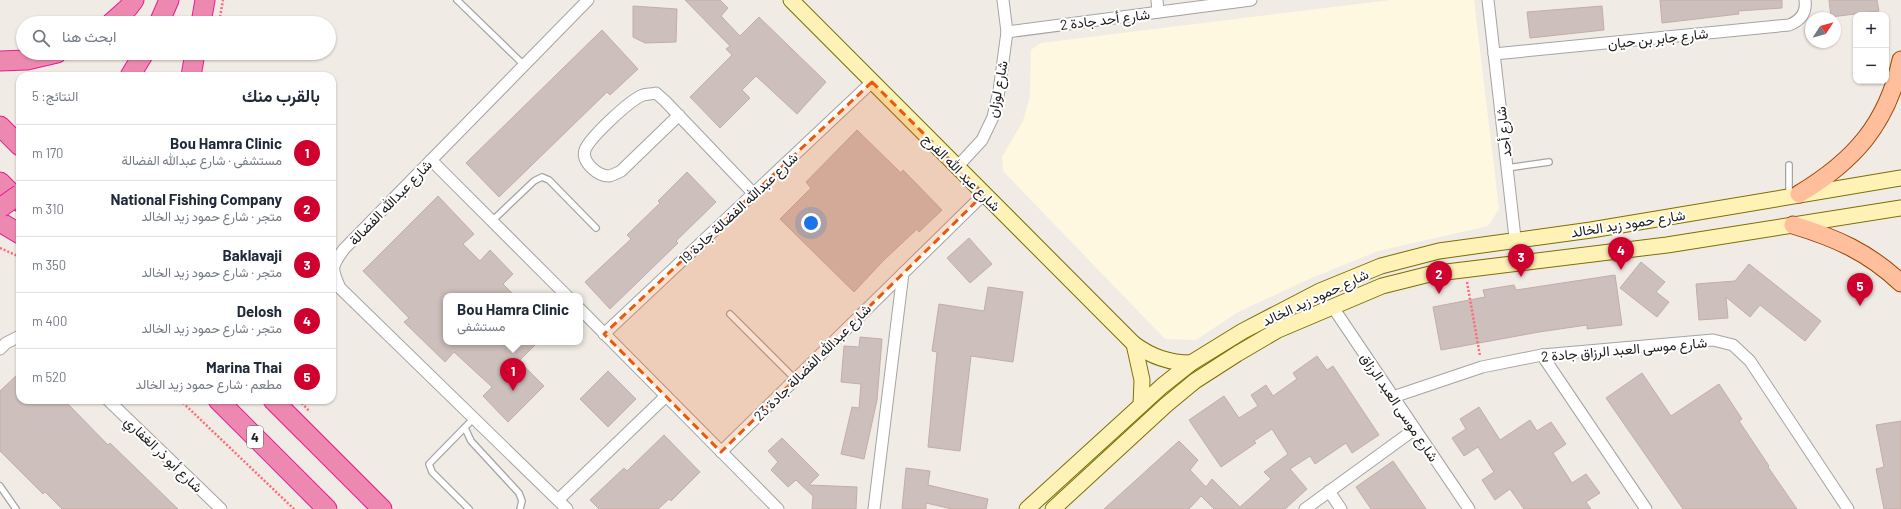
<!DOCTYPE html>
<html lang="ar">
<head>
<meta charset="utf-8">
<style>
	:root { --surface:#fff; --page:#f6f6f7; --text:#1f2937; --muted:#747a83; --line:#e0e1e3; --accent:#cf002e }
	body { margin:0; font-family:Barlow,Vazirmatn,sans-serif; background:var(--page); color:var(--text); direction:rtl }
	.controls { position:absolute; right:12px; top:12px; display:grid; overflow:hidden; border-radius:8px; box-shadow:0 1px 3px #0004 }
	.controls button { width:36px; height:36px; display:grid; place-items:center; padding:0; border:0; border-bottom:1px solid var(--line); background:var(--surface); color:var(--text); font:20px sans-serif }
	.compass { position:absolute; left:1805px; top:12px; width:36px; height:36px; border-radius:50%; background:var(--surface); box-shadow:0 1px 3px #0004; rotate:54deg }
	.you { position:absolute; left:811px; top:223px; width:14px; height:14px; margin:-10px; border:3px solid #fff; border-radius:50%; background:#1a73e8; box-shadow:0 0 0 6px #1a73e833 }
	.badge { display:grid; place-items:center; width:26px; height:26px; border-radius:50%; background:var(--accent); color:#fff; font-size:13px; font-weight:700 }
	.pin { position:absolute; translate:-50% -33px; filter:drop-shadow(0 1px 2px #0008) }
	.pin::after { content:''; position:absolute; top:21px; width:14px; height:12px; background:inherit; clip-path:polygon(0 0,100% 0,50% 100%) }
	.popup { position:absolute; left:443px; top:293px; width:140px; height:52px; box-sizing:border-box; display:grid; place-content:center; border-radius:8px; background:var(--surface); filter:drop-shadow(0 1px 3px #0005); font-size:13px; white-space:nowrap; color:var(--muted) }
	.popup b { font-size:15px; color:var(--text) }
	.popup::after { content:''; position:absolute; left:50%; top:100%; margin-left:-8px; border:8px solid transparent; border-top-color:var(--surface) }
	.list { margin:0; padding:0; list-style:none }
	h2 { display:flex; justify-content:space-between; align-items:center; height:52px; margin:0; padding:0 16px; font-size:17px }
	h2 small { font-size:13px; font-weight:400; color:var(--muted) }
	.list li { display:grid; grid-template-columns:26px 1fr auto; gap:12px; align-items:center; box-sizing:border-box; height:56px; padding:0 16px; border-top:1px solid var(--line) }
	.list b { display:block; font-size:15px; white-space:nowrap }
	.list p { margin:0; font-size:13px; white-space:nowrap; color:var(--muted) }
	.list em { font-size:13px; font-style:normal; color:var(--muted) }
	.icon { flex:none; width:22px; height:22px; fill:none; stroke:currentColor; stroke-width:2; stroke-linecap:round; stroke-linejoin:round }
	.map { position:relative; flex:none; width:1901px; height:509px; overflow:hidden; direction:ltr }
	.search { position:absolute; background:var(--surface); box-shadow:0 1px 3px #0004; left:16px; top:16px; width:320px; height:44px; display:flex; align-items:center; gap:10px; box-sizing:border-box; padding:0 14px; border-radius:22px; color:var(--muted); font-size:15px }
	.panel { position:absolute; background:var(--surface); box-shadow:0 1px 3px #0004; left:16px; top:72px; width:320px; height:332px; border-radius:12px; direction:rtl }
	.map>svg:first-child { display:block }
	.education { fill:#fff8e0 }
	.building { fill:#cdbfbb; stroke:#c4ada7 }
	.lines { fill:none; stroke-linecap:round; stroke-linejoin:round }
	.lane-casing { stroke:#a4a4a4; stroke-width:8 }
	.street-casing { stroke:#a4a4a4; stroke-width:13 }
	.secondary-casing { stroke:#7d6f00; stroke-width:17 }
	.primary-casing { stroke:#9b4500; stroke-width:19 }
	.highway-casing { stroke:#e71b8e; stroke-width:21 }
	.path { stroke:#ff687a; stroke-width:2.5; stroke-dasharray:2 2; stroke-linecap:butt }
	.lane { stroke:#fff; stroke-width:5.5 }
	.street { stroke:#fff; stroke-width:11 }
	.secondary { stroke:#fef2b7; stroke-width:15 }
	.primary { stroke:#ffbf9c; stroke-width:17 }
	.highway { stroke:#ed89b1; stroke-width:19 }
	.highway-bridge-casing { stroke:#e71b8e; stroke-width:21; stroke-linecap:butt }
	.highway-bridge { stroke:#ed89b1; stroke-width:19 }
	.marked { fill:#e8590c; fill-opacity:0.2; stroke:#e8590c; stroke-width:3; stroke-dasharray:8 5; stroke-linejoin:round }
	.labels { text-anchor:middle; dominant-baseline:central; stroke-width:4; stroke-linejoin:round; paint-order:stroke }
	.shield { fill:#fff; stroke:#636363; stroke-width:1 }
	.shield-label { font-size:13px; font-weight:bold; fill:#202020 }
	.street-label { font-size:14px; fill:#202020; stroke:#fff }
</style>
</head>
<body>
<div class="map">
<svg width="1901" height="509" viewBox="0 0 1901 509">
	<rect width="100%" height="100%" fill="#f1ebe5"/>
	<polygon class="education" points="1391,0 1474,0 1499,209 1488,226 1378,251 1309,279 1238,312 1196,340 1165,339 1003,171 1002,157 1023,121 1030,96 1031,50 1041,43"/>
	<g class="building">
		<polygon points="685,0 720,0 728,8 721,16 740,36 759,17 826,82 797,114 756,76 742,90 750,98 720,128 690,97 732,55 726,49 730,46"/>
		<polygon points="1660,0 1782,0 1782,8 1738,11 1739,14 1662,23"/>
		<polygon points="1829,0 1877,0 1879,11 1831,17"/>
		<polygon points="633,6 677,9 676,42 645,43 633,37"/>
		<polygon points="1602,6 1604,30 1530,38 1527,12"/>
		<polygon points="602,30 638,69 610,95 607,92 499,197 466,163"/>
		<polygon points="857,130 901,173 903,170 942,210 919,232 917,229 883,261 854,292 780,219 811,188 806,182"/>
		<polygon points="687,172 716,202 676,241 678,243 610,309 585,282 631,239 627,235 660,203 658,201"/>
		<polygon points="438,196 474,234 463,244 480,261 490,250 513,274 503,284 515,296 446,296 446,342 538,342 519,361 544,386 508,422 483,396 492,387 454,352 445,362 404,322 409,318 363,271"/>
		<polygon points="969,238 992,264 970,283 947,258"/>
		<polygon points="1641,262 1665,282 1656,292 1669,302 1657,317 1620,288"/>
		<polygon points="1749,264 1821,321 1805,341 1760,305 1750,317 1726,297 1728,318 1699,320 1696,284 1735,281"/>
		<polygon points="1615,275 1622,325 1587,329 1587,325 1539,332 1441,350 1433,307 1485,297 1483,290 1514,285 1516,290"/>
		<polygon points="988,287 1023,292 1013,362 971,356 960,451 928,447 937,352 932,351 939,304 984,311"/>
		<polygon points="860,337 882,339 877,400 864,459 841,454 852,407 859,408 861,384 841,382 844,346 859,347"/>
		<polygon points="1317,356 1327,370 1333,366 1379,435 1352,453 1346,443 1315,464 1310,456 1290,469 1307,489 1285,509 1214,509 1201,496 1189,509 1104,509 1179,441 1198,460 1190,470 1206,487 1212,479 1240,507 1271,479 1264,472 1288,454 1272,429 1254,441 1256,443 1221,467 1189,420 1224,396 1239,418 1258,406 1251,395 1266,385 1273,396 1297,379 1293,373"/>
		<polygon points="608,371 636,399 608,427 580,399"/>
		<polygon points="20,372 20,400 64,400 108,445 110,443 178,509 62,509 45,492 43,494 0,451 0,391"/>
		<polygon points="1642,373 1671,416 1719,384 1742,419 1739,421 1769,466 1768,467 1797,509 1683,509 1606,398"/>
		<polygon points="1479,407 1500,440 1530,420 1537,431 1551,422 1566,444 1553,453 1565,472 1572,483 1586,474 1600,493 1586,502 1591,509 1524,509 1510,489 1495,500 1482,480 1494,472 1478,447 1464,456 1452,438 1466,429 1460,419"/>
		<polygon points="1901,421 1901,509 1884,509 1876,469 1884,467 1876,425"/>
		<polygon points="664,435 700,472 671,501 669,499 658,509 599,509 590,500 624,468 627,471"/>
		<polygon points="782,438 819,475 809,485 857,487 856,509 812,509 813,496 796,480 788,487 771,470 778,462 768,451"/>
		<polygon points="1393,461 1418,497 1426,509 1371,509 1356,487"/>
		<polygon points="906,468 930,471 928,485 988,499 986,509 952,509 926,503 926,509 902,509"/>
	</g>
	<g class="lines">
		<g class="lane-casing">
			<g id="lane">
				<polyline points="457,0 524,65"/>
				<polyline points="1507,168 1549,162"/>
				<polyline points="1789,195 1789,165"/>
				<polyline points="492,221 534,181 542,177 549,180 596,228"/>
				<polyline points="730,314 795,379"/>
				<polyline points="465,428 471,441 519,493 522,501 520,509"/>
				<polyline points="0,486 16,509"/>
				<polyline points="469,509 432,472 429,464 474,418"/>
			</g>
		</g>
		<g class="street-casing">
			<g id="street">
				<polyline points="1157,0 1158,12"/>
				<polyline points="1488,0 1518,264"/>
				<polyline points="1007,32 1251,0"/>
				<path d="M1494,54L1789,25C1800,21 1807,13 1805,0"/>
				<path d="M679,115L621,171C617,173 613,175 609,176C598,176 581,162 585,150C590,137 630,100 643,95C647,94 652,94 656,93L665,101L753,193"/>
				<polyline points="431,160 567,296"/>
				<polyline points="957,167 982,140 993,117 999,91 1007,32 1003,0"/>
				<polyline points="1332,306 1469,509"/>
				<polyline points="580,309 778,509"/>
				<polyline points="604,334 872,82"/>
				<polyline points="0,349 6,343 20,336"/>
				<polyline points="1542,355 1646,509"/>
				<polyline points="1393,397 1482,367 1542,355 1713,340 1733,345 1750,361 1848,509"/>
				<polyline points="108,400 221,509"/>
				<polyline points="721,452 984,194"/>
				<polyline points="1329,491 1341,509"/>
				<polyline points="558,500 666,396"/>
				<path d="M567,509L340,288C331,268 331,267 344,249L588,0"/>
				<polyline points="874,509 903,273"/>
				<polyline points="1305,509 1415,429"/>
			</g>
		</g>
		<g class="secondary-casing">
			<g id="secondary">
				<path d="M791,0L1134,344C1152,357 1169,363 1191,363"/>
				<polyline points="1134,344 1142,380 1141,405"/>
				<polyline points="1027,509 1162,386 1191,363 1243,331 1320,291 1381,266 1439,251 1591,230 1901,178"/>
				<polyline points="1053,509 1166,405 1195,381 1237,354 1278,330 1382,286 1430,274 1667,245 1901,208"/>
			</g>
		</g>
		<g class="primary-casing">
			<g id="primary">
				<path d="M1799,194C1854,161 1887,124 1901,60"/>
				<path d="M1793,225C1836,238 1868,252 1901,283"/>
			</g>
		</g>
		<g class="highway-casing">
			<g id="highway">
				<polyline points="111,23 128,8 134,0"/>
				<polyline points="159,23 169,0"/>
				<polyline points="201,23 205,0"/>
				<polyline points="0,61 27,60 57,53"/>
				<polyline points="130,76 144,53"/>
				<polyline points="191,76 195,53"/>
				<polyline points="0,126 20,146"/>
				<polyline points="0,182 20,202"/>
				<polyline points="0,222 20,234"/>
				<polyline points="218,400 327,509"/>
				<polyline points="273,400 382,509"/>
			</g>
		</g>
		<g class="path">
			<polyline points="220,17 223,0"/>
			<polyline points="0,248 20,257"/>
			<polyline points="1467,282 1480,356"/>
			<polyline points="180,400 294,509"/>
			<polyline points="299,400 310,412"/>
		</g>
		<use href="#lane" class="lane"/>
		<use href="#street" class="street"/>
		<use href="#secondary" class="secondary"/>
		<use href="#primary" class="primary"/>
		<use href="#highway" class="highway"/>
		<g class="highway-bridge-casing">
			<polyline id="highway-bridge" points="0,208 20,194"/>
		</g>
		<use href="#highway-bridge" class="highway-bridge"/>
	</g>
	<path class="marked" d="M872,82L984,194L721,452L604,334Z"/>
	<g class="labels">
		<rect class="shield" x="247" y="426" width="16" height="22" rx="3"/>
		<g class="shield-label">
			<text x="255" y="437">4</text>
		</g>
		<g class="street-label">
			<text transform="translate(1105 19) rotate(-7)">شارع أحد جادة 2</text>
			<text transform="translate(1658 38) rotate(-6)">شارع جابر بن حيان</text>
			<text transform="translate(997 89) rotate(-79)">شارع لوزان</text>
			<text transform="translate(1503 132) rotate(-97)">شارع أحد</text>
			<text transform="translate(962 172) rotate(45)">شارع عبد الله الفرج</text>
			<text transform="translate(390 202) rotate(-46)">شارع عبدالله الفضالة</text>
			<text transform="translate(738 208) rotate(-43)">شارع عبدالله الفضالة جادة 19</text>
			<text transform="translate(1628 223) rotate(-9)">شارع حمود زيد الخالد</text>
			<text transform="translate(1315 297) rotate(-25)">شارع حمود زيد الخالد</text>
			<text transform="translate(1624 349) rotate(-5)">شارع موسى العبد الرزاق جادة 2</text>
			<text transform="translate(812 362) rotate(-45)">شارع عبدالله الفضالة جادة 23</text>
			<text transform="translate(1400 407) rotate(56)">شارع موسى العبد الرزاق</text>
			<text transform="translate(164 454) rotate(44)">شارع أبو ذر الغفاري</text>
		</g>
	</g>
</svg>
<div class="controls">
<button>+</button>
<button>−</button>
</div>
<svg class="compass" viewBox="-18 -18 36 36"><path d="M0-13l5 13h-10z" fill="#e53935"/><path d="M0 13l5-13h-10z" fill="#747a83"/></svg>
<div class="you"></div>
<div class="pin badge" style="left:513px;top:391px">1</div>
<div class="popup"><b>Bou Hamra Clinic</b>مستشفى</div>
<div class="pin badge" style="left:1439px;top:294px">2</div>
<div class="pin badge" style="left:1521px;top:277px">3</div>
<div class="pin badge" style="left:1621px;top:270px">4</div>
<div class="pin badge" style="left:1860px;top:306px">5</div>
<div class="search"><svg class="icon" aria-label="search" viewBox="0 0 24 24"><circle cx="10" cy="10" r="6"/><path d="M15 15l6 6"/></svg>ابحث هنا</div>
<section class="panel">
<h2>بالقرب منك<small>النتائج: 5</small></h2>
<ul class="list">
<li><span class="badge">1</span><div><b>Bou Hamra Clinic</b><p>مستشفى · شارع عبدالله الفضالة</p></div><em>170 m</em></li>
<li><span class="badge">2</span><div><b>National Fishing Company</b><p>متجر · شارع حمود زيد الخالد</p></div><em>310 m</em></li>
<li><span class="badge">3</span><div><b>Baklavaji</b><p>متجر · شارع حمود زيد الخالد</p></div><em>350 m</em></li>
<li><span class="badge">4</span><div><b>Delosh</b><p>متجر · شارع حمود زيد الخالد</p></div><em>400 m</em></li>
<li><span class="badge">5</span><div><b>Marina Thai</b><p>مطعم · شارع حمود زيد الخالد</p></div><em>520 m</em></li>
</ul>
</section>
</div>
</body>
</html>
